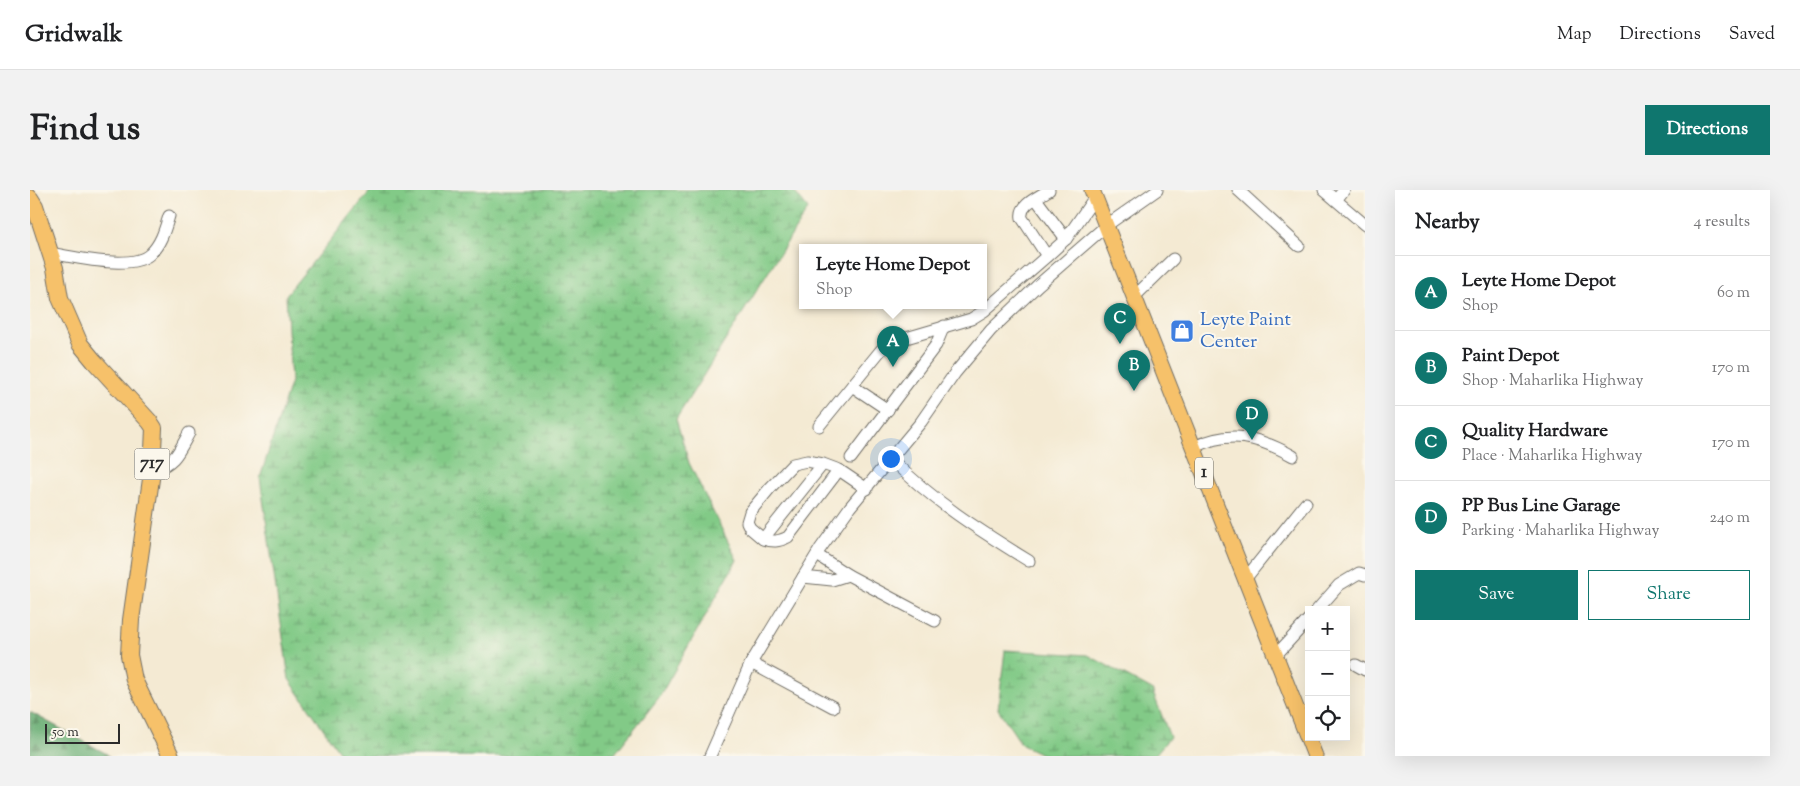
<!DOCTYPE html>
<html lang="en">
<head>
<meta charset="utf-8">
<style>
	:root { --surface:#fff; --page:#f2f2f2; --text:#202124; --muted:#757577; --line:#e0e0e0; --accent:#0f766e }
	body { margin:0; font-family:"Sorts Mill Goudy",serif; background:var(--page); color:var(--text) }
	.controls { position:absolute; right:15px; bottom:15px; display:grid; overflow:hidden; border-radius:0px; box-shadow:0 5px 20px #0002 }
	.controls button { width:45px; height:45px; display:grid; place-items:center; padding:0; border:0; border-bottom:1px solid var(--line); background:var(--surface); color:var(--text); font:25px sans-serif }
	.scale { position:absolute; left:15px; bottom:12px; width:75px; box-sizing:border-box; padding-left:5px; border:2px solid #2b2b2b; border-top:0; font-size:14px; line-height:18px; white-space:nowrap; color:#2b2b2b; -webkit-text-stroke:4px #fbf7ec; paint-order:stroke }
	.you { position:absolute; left:860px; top:268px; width:18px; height:18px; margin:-12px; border:4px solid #fff; border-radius:50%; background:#1a73e8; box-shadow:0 0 0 8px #1a73e833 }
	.badge { display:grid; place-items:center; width:32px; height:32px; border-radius:50%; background:var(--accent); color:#fff; font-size:16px; font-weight:700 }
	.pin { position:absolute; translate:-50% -41px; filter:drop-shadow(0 1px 2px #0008) }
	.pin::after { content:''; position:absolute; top:26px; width:18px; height:15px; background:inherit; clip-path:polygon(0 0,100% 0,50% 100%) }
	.popup { position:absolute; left:769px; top:54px; width:188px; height:65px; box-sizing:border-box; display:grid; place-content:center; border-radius:0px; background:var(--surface); filter:drop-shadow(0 1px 4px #0005); font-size:16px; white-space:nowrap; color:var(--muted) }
	.popup b { font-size:19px; color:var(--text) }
	.popup::after { content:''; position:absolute; left:50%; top:100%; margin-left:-10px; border:10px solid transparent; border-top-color:var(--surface) }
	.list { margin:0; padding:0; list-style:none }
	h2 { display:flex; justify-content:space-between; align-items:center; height:65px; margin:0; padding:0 20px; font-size:21px }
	h2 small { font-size:16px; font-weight:400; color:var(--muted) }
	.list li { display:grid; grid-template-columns:32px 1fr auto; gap:15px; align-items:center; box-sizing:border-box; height:75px; padding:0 20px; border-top:1px solid var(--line) }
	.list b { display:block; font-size:19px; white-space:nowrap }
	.list p { margin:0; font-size:16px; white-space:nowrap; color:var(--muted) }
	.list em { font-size:16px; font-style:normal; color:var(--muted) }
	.actions { display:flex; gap:10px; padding:15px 20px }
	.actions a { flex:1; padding:11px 0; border:1px solid var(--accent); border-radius:0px; text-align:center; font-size:18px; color:var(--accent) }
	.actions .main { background:var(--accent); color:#fff }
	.icon { flex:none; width:28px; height:28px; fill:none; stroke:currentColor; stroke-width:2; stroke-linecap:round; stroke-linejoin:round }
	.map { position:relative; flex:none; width:1335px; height:566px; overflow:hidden; border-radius:0px }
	header { display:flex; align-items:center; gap:30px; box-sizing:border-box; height:70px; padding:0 25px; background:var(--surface); border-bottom:1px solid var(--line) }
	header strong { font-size:24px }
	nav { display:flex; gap:28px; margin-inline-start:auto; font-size:18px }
	.intro { display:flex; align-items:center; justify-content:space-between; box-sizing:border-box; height:120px; padding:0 30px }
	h1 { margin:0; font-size:35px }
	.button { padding:12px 22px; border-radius:0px; background:var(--accent); color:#fff; font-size:18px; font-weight:700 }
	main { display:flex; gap:30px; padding:0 30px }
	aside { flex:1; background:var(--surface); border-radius:0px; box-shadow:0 5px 20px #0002 }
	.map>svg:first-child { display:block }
	.forest { fill:url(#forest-firs); stroke:#4a6c50 }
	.wetland { fill:url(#wetland-marsh); stroke:#567a59 }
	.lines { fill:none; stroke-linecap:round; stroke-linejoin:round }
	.minor-casing { stroke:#716e66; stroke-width:13 }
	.major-casing { stroke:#716e66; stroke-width:17 }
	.highway-casing { stroke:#716e66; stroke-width:18 }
	.minor { stroke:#fff; stroke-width:11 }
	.major { stroke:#f6c16b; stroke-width:15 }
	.highway { stroke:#f6c16b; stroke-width:16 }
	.labels { text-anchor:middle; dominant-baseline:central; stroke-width:4; stroke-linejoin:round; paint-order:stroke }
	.shield { fill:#fbf7ec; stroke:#696865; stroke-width:1 }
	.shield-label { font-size:18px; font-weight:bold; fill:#2b2b2b }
	.shop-label { font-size:19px; fill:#366cbe; stroke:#fbf7ec; text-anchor:start }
</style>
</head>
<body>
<header>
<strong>Gridwalk</strong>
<nav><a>Map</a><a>Directions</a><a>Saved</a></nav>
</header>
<div class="intro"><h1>Find us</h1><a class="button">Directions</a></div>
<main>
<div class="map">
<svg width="1335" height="566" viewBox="0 0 1335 566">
	<defs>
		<pattern id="forest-firs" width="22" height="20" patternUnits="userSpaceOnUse" patternTransform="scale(1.25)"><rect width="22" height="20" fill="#69ae74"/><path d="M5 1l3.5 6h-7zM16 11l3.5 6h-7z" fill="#578e5f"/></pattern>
		<pattern id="wetland-marsh" width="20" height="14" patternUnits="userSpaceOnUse" patternTransform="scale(1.25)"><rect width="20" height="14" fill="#82ca87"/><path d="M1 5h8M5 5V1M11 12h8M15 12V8" fill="none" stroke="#6ba46f"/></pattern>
	</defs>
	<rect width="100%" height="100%" fill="#fbf7ec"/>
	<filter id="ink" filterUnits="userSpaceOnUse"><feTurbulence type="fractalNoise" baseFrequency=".02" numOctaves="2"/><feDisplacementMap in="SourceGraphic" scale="10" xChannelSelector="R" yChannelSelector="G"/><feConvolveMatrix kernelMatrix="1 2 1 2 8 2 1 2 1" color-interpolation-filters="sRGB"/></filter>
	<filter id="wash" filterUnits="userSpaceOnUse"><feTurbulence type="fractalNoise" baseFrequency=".0096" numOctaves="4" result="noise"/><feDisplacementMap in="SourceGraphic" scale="20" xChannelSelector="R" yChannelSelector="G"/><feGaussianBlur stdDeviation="1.12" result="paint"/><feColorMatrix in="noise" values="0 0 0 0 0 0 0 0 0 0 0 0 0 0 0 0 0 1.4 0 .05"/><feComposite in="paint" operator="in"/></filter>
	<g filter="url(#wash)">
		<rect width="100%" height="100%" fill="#f4ead3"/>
		<polygon class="forest" points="0,522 77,564 79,566 0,566"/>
		<g class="wetland">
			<polygon points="341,0 763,0 778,19 646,229 659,273 707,370 630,506 583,566 312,566 259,489 230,288 261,191 256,105"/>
			<polygon points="975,460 1058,465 1122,500 1140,547 1124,566 1016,566 992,555 968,519"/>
		</g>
	</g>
	<g filter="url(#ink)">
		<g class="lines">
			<g class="minor-casing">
				<g id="minor">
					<polyline points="1208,0 1269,56"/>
					<polyline points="1294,0 1335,35"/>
					<polyline points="1006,9 1036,49"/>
					<polyline points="1306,10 1314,0"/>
					<path d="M20,63C42,67 103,81 120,64C131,54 135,39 139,26"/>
					<path d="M1017,66L992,28C989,14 1009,7 1019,0"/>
					<polyline points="1105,106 1143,69"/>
					<polyline points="822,196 858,220"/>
					<polyline points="789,236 851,160 866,151 941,129 954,121 1017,66 1036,49 1065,7"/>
					<path d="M1164,257C1201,239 1228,247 1263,266"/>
					<polyline points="821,268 906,155 914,136"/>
					<path d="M861,269C904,312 949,340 999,371"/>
					<polyline points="793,274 733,349 720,338 717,332 720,322 740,298 763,274 777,271 793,274 809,280 837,299"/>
					<path d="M122,282C146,271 147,265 159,243"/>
					<path d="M733,349C743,352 748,352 758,347L809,280"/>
					<polyline points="787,365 818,385 905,431"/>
					<polyline points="773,387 802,390 818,385"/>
					<polyline points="1216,388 1276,313"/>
					<polyline points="1287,420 1309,395 1329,383 1335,385"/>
					<polyline points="1246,465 1279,429"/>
					<polyline points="721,473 803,517"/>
					<polyline points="1326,475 1335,480"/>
					<polyline points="680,566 721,473 790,359 820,317 891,232 925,183 961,140 1008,95 1077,35 1127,0"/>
				</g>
			</g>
			<g class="major-casing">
				<polyline id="major" points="1062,0 1285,566"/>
			</g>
			<g class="highway-casing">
				<polyline id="highway" points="0,8 5,16 25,78 30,108 50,154 64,171 120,232 124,238 122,282 101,430 99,465 104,490 141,566"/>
			</g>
			<use href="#minor" class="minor"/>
			<use href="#major" class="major"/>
			<use href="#highway" class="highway"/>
		</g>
	</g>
	<defs>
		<g id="shop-square" transform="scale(1.25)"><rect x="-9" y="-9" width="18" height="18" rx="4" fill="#3f7fe0" stroke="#fbf7ec"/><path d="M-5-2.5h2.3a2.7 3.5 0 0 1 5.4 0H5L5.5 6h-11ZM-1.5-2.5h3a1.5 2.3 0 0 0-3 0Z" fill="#fff"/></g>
	</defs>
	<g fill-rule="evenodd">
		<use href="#shop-square" x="1152" y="141"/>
	</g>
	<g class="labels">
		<g class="shield">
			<rect x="104.5" y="258.5" width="35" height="31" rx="4"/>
			<rect x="1165" y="267.5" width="18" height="31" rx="4"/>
		</g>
		<g class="shield-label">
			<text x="122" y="274">717</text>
			<text x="1174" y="283">1</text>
		</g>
		<g class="shop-label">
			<text x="1170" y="130">Leyte Paint<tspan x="1170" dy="22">Center</tspan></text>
		</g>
	</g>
</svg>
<div class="controls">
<button>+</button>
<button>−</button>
<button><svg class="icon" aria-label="locate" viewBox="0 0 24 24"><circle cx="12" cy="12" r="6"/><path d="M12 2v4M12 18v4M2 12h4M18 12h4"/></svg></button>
</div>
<div class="scale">50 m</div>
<div class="you"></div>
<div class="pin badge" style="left:863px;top:177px">A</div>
<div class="popup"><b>Leyte Home Depot</b>Shop</div>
<div class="pin badge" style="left:1104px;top:201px">B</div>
<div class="pin badge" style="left:1090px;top:154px">C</div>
<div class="pin badge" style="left:1222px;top:250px">D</div>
</div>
<aside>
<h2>Nearby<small>4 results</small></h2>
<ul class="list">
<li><span class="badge">A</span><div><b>Leyte Home Depot</b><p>Shop</p></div><em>60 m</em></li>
<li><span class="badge">B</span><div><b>Paint Depot</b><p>Shop · Maharlika Highway</p></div><em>170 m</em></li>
<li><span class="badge">C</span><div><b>Quality Hardware</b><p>Place · Maharlika Highway</p></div><em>170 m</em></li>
<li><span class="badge">D</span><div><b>PP Bus Line Garage</b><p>Parking · Maharlika Highway</p></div><em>240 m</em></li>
</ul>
<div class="actions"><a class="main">Save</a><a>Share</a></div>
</aside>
</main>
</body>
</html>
